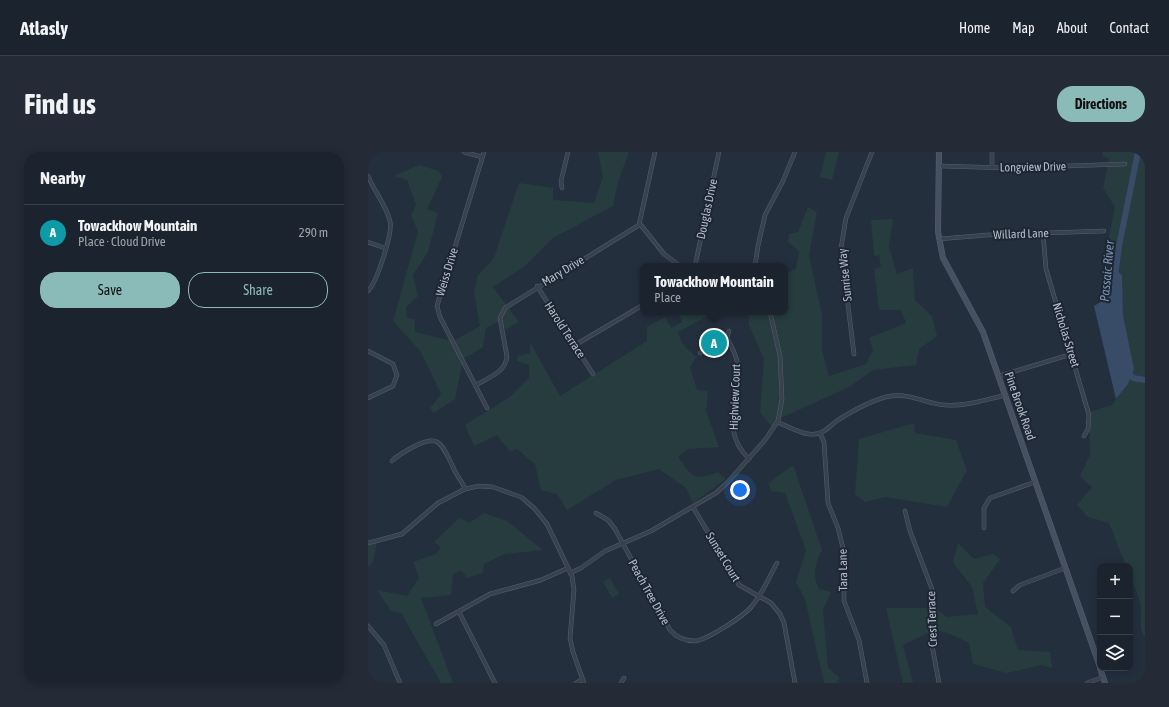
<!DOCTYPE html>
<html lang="en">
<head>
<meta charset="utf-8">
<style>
	:root { --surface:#1b232e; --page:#242b36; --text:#f1f3f6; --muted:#a0a4aa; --line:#39404a; --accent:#8bbbb9 }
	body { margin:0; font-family:"Asap Condensed",sans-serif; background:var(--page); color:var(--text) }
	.controls { position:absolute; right:12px; bottom:12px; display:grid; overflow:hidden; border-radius:8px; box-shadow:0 2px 10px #0003 }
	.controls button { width:36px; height:36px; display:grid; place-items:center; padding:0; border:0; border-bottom:1px solid var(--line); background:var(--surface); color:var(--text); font:20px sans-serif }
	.you { position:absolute; left:372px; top:338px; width:14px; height:14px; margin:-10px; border:3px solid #fff; border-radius:50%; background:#1a73e8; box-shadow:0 0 0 6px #1a73e833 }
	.badge { display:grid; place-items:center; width:26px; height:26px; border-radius:50%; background:var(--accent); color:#fff; font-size:13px; font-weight:700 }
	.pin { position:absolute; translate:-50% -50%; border:2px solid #fff; box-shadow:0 1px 4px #0006 }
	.popup { position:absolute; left:272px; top:111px; width:148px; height:52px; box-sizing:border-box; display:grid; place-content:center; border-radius:8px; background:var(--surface); filter:drop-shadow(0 1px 3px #0005); font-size:13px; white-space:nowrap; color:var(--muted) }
	.popup b { font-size:15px; color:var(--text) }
	.popup::after { content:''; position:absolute; left:50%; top:100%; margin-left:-8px; border:8px solid transparent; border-top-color:var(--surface) }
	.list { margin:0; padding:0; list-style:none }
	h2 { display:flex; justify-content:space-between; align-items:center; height:52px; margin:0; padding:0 16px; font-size:17px }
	h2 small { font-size:13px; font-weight:400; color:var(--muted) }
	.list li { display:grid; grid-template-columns:26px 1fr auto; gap:12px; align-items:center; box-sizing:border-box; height:56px; padding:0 16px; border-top:1px solid var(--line) }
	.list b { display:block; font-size:15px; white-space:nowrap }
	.list p { margin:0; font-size:13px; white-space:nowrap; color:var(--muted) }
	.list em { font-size:13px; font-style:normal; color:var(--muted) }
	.actions { display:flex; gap:8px; padding:12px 16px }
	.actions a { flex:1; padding:9px 0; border:1px solid var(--accent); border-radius:16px; text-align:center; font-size:14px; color:var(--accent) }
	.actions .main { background:var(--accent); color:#111 }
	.icon { flex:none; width:22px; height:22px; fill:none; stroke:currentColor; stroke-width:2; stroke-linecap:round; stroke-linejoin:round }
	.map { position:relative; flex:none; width:777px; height:531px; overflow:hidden; border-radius:16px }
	header { display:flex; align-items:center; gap:24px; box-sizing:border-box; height:56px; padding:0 20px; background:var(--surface); border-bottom:1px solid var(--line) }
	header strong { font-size:19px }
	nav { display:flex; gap:22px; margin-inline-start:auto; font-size:14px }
	.intro { display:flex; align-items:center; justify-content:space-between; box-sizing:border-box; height:96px; padding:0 24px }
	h1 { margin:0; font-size:28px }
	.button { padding:10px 18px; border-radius:16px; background:var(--accent); color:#111; font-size:14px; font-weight:700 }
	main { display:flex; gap:24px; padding:0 24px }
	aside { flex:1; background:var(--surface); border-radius:16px; box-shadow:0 2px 10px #0003 }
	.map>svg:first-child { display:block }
	.green { fill:#263c3f }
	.water { fill:#394c67 }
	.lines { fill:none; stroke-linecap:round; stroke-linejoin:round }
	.river { stroke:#394c67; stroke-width:6 }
	.street-casing { stroke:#565f6c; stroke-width:4.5 }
	.secondary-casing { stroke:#565f6c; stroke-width:6 }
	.street { stroke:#38414e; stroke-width:3.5 }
	.secondary { stroke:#465061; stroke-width:5 }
	.labels { text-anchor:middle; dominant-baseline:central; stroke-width:4; stroke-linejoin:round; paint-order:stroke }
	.street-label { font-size:12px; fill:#b4bcc9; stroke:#1d2633 }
	.water-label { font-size:13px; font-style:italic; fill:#7c92b1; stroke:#1d2633 }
</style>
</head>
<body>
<header>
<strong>Atlasly</strong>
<nav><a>Home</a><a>Map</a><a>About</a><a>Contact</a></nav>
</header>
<div class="intro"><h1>Find us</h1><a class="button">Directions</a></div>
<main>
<aside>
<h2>Nearby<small></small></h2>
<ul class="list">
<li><span class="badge" style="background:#0f9aa8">A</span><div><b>Towackhow Mountain</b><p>Place · Cloud Drive</p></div><em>290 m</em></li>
</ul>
<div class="actions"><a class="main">Save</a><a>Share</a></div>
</aside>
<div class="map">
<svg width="777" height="531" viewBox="0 0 777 531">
	<rect width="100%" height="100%" fill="#242f3e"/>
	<g class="green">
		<polygon points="230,0 261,0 250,30 245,54 185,86 157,114 125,135 151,170 138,178 131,169 118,176 115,195 95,207 87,247 66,261 62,256 73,242 53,200 25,169 50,80 43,63 48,53 39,28 26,24 51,13 71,19 74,25 59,57 70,61 60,100 45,123 50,144 38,155 39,166 47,167 47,180 85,189 112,174 106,140 110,123 126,106 151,31 185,36 185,48 226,51 235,25"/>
		<polygon points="458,0 471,0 464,28 452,25"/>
		<path d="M735,0H777V486C769,475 775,463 772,450C768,437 762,428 762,414H758L741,371L720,365L709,353L724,335L712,324L722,303L721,260L744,253L760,232L766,217L755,163L754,124L736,109L747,55L735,36L741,6L734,4Z"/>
		<polygon points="440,55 449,60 441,103 454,163 454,198 461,224 498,212 505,198 501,186 538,171 533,158 511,158 506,117 513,115 511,103 506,104 503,68 525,67 521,95 529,122 545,116 547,148 564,164 569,184 551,197 548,213 505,218 483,234 413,266 406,277 392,261 396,207 381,173 381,160 417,160 417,122 428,117 431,99 420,90 421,82 430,80"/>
		<path d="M317,160H347L310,180L315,193L328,205L322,215L329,238L340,239L338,259L351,295L320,297L310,305C325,326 326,329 350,320L358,327L325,351L318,336L291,317L248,328L199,358L189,342L173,338L167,312L149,297L142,300L129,283L106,294L97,273L143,244L161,226V213L149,209L150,204L162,201V190L192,244L279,189V175L297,165L303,176L314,170L311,163Z"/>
		<polygon points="546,271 547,281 588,288 599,318 579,355 517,345 497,350 487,342 491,287"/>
		<path d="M425,313L454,398C447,412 444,423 451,437L463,440L455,458L460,516L471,525L470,531H456L437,447L428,430L438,398L417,341L403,339L401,331Z"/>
		<polygon points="116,361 139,369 175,398 137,402 116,412 115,421 99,426 93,418 85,423 83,443 53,446 85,531 73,531 33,461 23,459 9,438 39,444 51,426 45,410 68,402 73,395 66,390 91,366 101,371"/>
		<polygon points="9,390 5,410 0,415 0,392"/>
		<path d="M590,391L606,407L625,402L632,407L615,431L617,455L643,475L650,498L682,500L684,516L674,513L639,521L605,512L601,491C567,474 569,477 535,493L545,530L535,531L518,456H567L579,465L610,462L604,435L585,410Z"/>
		<polygon points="242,426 251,442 244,446 235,430"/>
	</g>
	<polygon class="water" points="741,113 754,123 755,163 766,217 760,232 748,247 726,154 739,146"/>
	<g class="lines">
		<g class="river">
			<polyline points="747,125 751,94 770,0"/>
			<polyline points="759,218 765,226 777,228"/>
		</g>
		<g class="street-casing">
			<g id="street">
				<polyline points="96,0 114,5"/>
				<polyline points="116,0 69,154 72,165 119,256"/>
				<polyline points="624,0 624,16"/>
				<polyline points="0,5 1,0"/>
				<polyline points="573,14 639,16 757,12"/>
				<path d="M0,24C6,39 18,53 22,69C25,81 9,130 0,139"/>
				<polyline points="194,36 193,29 200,0"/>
				<polyline points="272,72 296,102 312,114"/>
				<polyline points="675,81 678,117 721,263 720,277 716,284"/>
				<polyline points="571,87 619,83 736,79"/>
				<polyline points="0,90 17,96"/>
				<polyline points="327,114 351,0"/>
				<polyline points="387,114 390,94 397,63 415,29 427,0"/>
				<polyline points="169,134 225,222"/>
				<path d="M361,179L359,186C363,193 367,201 369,209C375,246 349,275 381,307"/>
				<polyline points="207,193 275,153"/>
				<polyline points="0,199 25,212 29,223 25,234 0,246"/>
				<polyline points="332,201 359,186"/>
				<polyline points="486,202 473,96 478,66 504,0"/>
				<polyline points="631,224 704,202"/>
				<path d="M108,233C119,226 137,221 139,205L132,166L137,156L271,73L287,0"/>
				<path d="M409,270C419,274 431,281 441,282C455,284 460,275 470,268C486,258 505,247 523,244C542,241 559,252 577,253C597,255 619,247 638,243"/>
				<polyline points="452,281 456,290 460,351 470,376 476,400 476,449 491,488 499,531"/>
				<path d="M24,309C30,303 38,299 45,295C72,280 74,293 85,315C88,323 94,329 97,337"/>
				<polyline points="325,355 371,433 403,451 412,462 416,471 427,531"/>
				<polyline points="537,359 542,379 564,437 566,451 564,493 571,531"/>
				<path d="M228,361L240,368L247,377L302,478C308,485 317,489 327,489C339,488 376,464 384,454C395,441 401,425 409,411"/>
				<polyline points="616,376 616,356 622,346 667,330"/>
				<polyline points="0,391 34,382 70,351 97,337 111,334 125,335 153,345 166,356 179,372 204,424 206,438 202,486 205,500 216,531"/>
				<polyline points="202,421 213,416 237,399 283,379 348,341 360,330 397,288 410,269 414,247 412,204 402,160"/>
				<polyline points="645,439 652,433 697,416"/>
				<polyline points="91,460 127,531"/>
				<polyline points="68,472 122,442 173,428 200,416"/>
				<polyline points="0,474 16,493 32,531"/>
				<polyline points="208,531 215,527"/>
				<polyline points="253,531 256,526"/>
				<polyline points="719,531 735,525"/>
			</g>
		</g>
		<g class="secondary-casing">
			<g id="secondary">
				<polyline points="571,0 570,80 575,106 615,180 732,515"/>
				<polyline points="732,516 737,531"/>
			</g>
		</g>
		<use href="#street" class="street"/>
		<use href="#secondary" class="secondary"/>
	</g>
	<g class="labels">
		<g class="street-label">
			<text transform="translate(665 15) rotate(-1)">Longview Drive</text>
			<text transform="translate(339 57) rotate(-78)">Douglas Drive</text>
			<text transform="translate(653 82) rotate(-2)">Willard Lane</text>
			<text transform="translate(195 119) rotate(-31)">Mary Drive</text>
			<text transform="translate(79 120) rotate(-73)">Weiss Drive</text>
			<text transform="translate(477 123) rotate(-96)">Sunrise Way</text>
			<text transform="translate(197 178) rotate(57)">Harold Terrace</text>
			<text transform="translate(698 183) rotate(73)">Nicholas Street</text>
			<text transform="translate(367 245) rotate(-88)">Highview Court</text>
			<text transform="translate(652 254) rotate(71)">Pine Brook Road</text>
			<text transform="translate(355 405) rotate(59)">Sunset Court</text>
			<text transform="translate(475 418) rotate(-91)">Tara Lane</text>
			<text transform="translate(281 440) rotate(61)">Peach Tree Drive</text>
			<text transform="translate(564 467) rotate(-92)">Crest Terrace</text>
		</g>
		<g class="water-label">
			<text transform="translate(739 119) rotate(-85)">Passaic River</text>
		</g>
	</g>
</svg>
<div class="controls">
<button>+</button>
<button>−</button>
<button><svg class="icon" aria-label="layers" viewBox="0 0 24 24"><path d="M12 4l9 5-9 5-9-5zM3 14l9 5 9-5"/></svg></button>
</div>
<div class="you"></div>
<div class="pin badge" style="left:346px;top:191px;background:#0f9aa8">A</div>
<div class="popup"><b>Towackhow Mountain</b>Place</div>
</div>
</main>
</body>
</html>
